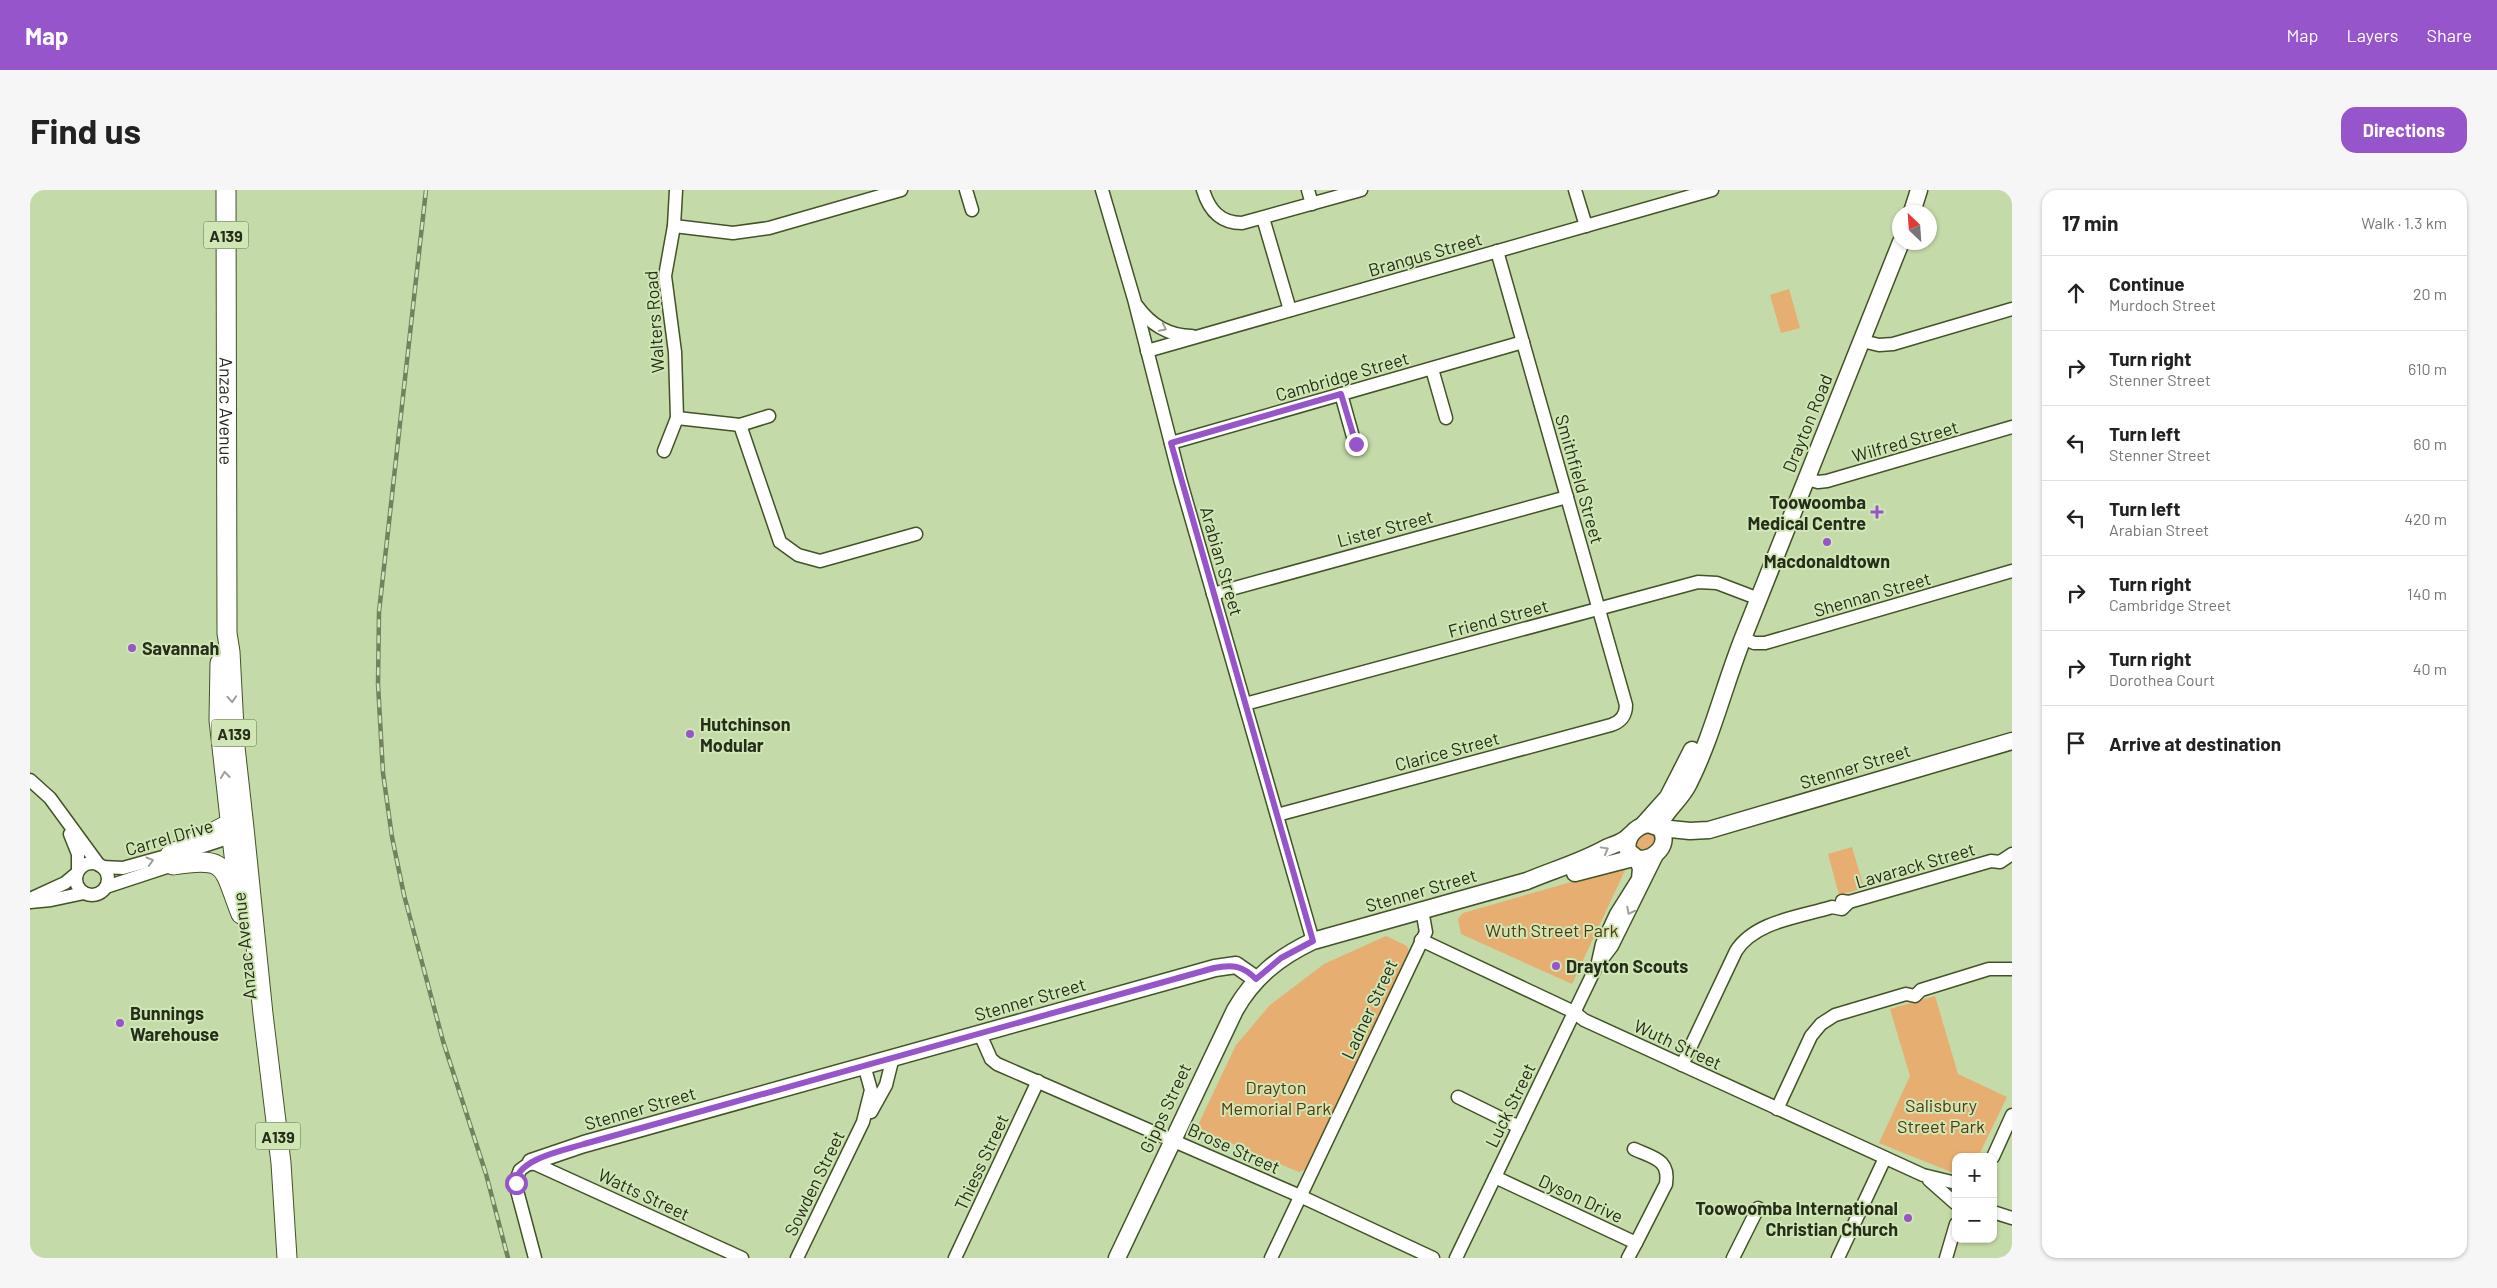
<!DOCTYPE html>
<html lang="en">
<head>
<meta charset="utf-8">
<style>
	:root { --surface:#fff; --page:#f6f6f6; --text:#222; --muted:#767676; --line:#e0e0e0; --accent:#9755cb }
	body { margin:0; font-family:Barlow,sans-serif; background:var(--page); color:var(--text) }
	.controls { position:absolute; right:15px; bottom:15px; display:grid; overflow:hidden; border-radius:10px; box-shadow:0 1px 4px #0004 }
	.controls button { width:45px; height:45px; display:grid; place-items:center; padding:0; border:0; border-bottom:1px solid var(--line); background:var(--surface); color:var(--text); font:25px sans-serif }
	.compass { position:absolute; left:1862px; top:15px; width:45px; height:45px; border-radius:50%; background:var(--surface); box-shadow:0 1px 4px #0004; rotate:335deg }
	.stop { position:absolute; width:15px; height:15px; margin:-11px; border:4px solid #9755cb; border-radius:50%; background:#fff }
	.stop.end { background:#9755cb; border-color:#fff; box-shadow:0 1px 5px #0008 }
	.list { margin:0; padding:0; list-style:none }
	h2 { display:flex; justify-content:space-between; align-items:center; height:65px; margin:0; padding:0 20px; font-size:21px }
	h2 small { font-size:16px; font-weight:400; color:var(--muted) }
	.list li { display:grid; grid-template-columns:32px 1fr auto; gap:15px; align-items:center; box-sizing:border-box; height:75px; padding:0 20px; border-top:1px solid var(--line) }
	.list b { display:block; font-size:19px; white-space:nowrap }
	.list p { margin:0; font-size:16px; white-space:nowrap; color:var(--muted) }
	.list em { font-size:16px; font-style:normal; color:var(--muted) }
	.icon { flex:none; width:28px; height:28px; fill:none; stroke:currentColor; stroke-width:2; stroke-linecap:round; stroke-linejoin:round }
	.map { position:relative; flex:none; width:1982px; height:1068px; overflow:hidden; border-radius:15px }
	header { display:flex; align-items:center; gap:30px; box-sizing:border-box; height:70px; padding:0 25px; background:var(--accent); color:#fff }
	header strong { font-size:24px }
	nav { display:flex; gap:28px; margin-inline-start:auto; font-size:18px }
	.intro { display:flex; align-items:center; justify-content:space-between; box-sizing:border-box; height:120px; padding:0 30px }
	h1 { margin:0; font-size:35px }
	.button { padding:12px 22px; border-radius:15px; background:var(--accent); color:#fff; font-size:18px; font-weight:700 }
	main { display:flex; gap:30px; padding:0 30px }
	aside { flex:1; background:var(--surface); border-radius:15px; box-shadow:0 1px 4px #0004 }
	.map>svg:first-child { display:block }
	.green { fill:#e6ae71 }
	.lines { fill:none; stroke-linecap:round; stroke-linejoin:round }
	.minor-casing { stroke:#415327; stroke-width:15 }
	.major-casing { stroke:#415327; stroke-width:19 }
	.highway-casing { stroke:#415327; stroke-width:21 }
	.minor { stroke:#fff; stroke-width:12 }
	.major { stroke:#fff; stroke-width:16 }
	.highway { stroke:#fff; stroke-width:19 }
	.rail-casing { stroke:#72815f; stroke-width:4.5 }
	.rail { stroke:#d0e7b5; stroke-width:2.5; stroke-dasharray:8; stroke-linecap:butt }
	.oneway { stroke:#9da198 }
	.route { stroke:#9755cb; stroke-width:6 }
	.poi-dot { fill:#9755cb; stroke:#d0e7b5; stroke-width:2 }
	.labels { text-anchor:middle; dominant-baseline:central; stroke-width:4; stroke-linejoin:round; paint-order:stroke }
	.shield { fill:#d0e7b5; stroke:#596649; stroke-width:1 }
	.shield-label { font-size:16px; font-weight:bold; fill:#262e1b }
	.street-label { font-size:18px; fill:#262e1b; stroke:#d0e7b5 }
	.poi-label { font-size:18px; font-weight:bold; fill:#262e1b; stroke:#d0e7b5; text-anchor:start }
	.park-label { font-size:18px; fill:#55360e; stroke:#d0e7b5 }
</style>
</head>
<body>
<header>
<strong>Map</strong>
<nav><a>Map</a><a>Layers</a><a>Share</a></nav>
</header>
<div class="intro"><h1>Find us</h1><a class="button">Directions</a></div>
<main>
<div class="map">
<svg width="1982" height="1068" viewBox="0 0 1982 1068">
	<rect width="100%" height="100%" fill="#c4daa8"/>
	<g class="green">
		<polygon points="1759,99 1770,138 1751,143 1740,105"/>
		<polygon points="1615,642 1623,642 1627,649 1621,659 1607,662 1604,653"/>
		<polygon points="1822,657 1834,698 1809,705 1798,664"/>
		<polygon points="1597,676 1542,794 1431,744 1428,729 1433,723"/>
		<polygon points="1356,746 1377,756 1380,765 1276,979 1269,982 1172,941 1169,933 1206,855 1240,815 1294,774"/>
		<polygon points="1905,806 1928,884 1977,907 1951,961 1946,967 1926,967 1926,984 1849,953 1880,886 1860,819"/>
	</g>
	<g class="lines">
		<g class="minor-casing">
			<g id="minor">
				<polyline points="936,0 942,20"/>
				<polyline points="1072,0 1104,109 1150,289 1283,751"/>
				<path d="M1173,0C1179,20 1190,33 1212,33L1331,0"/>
				<polyline points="1278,0 1282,14"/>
				<polyline points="1545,0 1556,36"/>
				<polyline points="1233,28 1260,120"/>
				<polyline points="644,36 703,43 739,38 871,0"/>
				<path d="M1107,116C1120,134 1139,146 1162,146"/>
				<polyline points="1832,151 1849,155 1863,154 1982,119"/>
				<polyline points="1117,161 1682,0"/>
				<polyline points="1402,179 1416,228"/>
				<polyline points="1311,204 1325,254"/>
				<polyline points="647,228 710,235 739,226"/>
				<polyline points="710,235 750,352 768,365 790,371 886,344"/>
				<polyline points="1141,253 1493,152"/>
				<polyline points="634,261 647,228 645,162 635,86 644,36 646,0"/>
				<polyline points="1777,289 1788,292 1797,291 1982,237"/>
				<polyline points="1183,404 1537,307"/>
				<polyline points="1713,448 1724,453 1735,453 1982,381"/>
				<polyline points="1215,514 1668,392 1687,393 1729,409"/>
				<polyline points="0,590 20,608 69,675"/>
				<path d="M1247,625L1581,535C1591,532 1596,525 1596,515L1467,61"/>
				<polyline points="40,644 48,664 48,681"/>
				<polyline points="167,658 207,645"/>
				<circle cx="62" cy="689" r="16"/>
				<polyline points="72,677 93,678 147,663"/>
				<polyline points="76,697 149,673"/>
				<polyline points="0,709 35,693 47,683"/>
				<polyline points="1812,711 1819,712 1961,671 1970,672 1982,664"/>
				<polyline points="0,712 21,710 54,703"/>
				<polyline points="1391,750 1544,822 1554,830 1893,985 1926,993"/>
				<polyline points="1568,772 1572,754 1586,724 1608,689 1609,678 1604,668"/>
				<polyline points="950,844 961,869 967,874 1270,1006 1403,1068"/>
				<path d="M1652,875L1706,761C1725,731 1770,727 1802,717L1812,719L1819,712"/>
				<polyline points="1428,907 1489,937"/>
				<polyline points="1747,919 1781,846 1791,834 1805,825 1876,804 1885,806 1891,800 1959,779 1982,779"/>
				<polyline points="841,922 856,895 863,867"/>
				<path d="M1604,959C1623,968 1640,969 1636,994L1606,1053"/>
				<polyline points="1963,967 1982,925"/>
				<polyline points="1465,987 1606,1053 1598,1068"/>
				<polyline points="1899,990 1925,1013"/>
				<polyline points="1963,1022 1982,1028"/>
				<polyline points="505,1068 485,993 490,980 501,972 712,1068"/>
				<polyline points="767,1068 833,932 841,900 834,875"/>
				<polyline points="925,1068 1008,891"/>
				<polyline points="1241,1068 1396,742 1392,720"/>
				<polyline points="1426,1068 1566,777 1582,756 1629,661"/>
				<polyline points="1703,1068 1728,1018"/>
				<polyline points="1808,1068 1855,968"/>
				<polyline points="1916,1068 1926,1034"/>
			</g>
		</g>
		<g class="major-casing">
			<g id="major">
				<polyline points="1882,22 1889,0"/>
				<path d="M1618,634L1630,638C1641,654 1625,670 1608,669L1598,661C1595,647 1605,637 1618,634Z"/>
				<polyline points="1613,635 1638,607 1662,560"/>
				<path d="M1628,637C1637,618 1651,610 1659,593C1682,547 1694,496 1713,448L1871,52"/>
				<polyline points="1630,638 1660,641 1679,640 1982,551"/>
				<polyline points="1545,683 1603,668"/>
				<polyline points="501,972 554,954 1185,778 1206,775 1226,789"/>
				<path d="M1087,1068L1205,820C1224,787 1249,767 1283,751L1497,691C1523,680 1551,672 1576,658C1585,654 1593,653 1600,645"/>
			</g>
		</g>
		<g class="highway-casing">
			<g id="highway">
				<path id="s1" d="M196,0L197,443L200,462L205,557L214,638L233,824L251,973L257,1068"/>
				<polyline points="190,473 189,530 207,692"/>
				<polyline points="140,665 199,634"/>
				<path d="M143,675C200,666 192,677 211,724"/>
			</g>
		</g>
		<use href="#minor" class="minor"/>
		<use href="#major" class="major"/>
		<use href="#highway" class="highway"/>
		<g class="rail-casing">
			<polyline id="rail" points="396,0 349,422 348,494 353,583 362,647 374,705 413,851 456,984 478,1068"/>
		</g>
		<use href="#rail" class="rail"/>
	</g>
	<defs><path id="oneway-chevron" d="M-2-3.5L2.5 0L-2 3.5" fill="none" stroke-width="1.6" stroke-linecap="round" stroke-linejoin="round" transform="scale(1.25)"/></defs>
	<g class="oneway">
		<use href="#oneway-chevron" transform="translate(1133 138) rotate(27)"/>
		<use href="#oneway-chevron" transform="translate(202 509) rotate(86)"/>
		<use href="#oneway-chevron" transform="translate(195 585) rotate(-96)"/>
		<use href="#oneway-chevron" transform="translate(1575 660) rotate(-29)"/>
		<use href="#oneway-chevron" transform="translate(120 671) rotate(-16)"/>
		<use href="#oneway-chevron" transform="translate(1600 721) rotate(117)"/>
	</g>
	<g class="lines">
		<path class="route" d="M486,993C486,969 535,960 554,954L1184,778C1203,774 1213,776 1226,789L1251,768L1283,751L1141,253L1311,204L1326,254"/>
	</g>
	<g class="poi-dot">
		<path d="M1844.5 314.5h5v5h5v5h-5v5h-5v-5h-5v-5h5z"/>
		<circle cx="1797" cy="352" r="5"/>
		<circle cx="102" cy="458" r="5"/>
		<circle cx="660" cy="544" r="5"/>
		<circle cx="1526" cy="776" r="5"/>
		<circle cx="90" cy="833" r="5"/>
		<circle cx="1878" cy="1028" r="5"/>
	</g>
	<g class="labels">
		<g class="shield">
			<rect x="173.5" y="31.5" width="45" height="27" rx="4"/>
			<rect x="181.5" y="529.5" width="45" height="27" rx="4"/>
			<rect x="225.5" y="932.5" width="45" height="27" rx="4"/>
		</g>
		<g class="shield-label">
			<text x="196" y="45">A139</text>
			<text x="204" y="543">A139</text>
			<text x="248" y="946">A139</text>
		</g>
		<g class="street-label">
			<text transform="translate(1395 64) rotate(-16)">Brangus Street</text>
			<text transform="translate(624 132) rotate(-94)">Walters Road</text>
			<text transform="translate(1312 186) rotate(-16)">Cambridge Street</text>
			<text stroke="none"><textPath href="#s1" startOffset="221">Anzac Avenue</textPath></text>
			<text transform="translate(1777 233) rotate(-68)">Drayton Road</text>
			<text transform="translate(1875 251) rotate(-16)">Wilfred Street</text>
			<text transform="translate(1550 289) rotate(74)">Smithfield Street</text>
			<text transform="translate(1355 338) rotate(-15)">Lister Street</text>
			<text transform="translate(1192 371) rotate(74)">Arabian Street</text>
			<text transform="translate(1842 404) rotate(-16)">Shennan Street</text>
			<text transform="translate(1468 428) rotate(-15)">Friend Street</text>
			<text transform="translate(1417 561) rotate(-15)">Clarice Street</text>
			<text transform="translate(1825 576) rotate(-17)">Stenner Street</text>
			<text transform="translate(139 647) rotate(-16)">Carrel Drive</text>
			<text transform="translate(1885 675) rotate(-16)">Lavarack Street</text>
			<text transform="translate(1391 700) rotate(-16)">Stenner Street</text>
			<text transform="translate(214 756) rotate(-96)">Anzac Avenue</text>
			<text transform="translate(1000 809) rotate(-16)">Stenner Street</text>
			<text transform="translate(1339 819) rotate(-65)">Ladner Street</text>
			<text transform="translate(1648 854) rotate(25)">Wuth Street</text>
			<text transform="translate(1480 915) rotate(-64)">Luck Street</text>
			<text transform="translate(610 918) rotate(-16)">Stenner Street</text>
			<text transform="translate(1135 918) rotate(-65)">Gipps Street</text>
			<text transform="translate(1204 958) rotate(24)">Brose Street</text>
			<text transform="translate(951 972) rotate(-65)">Thiess Street</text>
			<text transform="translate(784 993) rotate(-64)">Sowden Street</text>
			<text transform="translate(614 1004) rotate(25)">Watts Street</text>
			<text transform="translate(1551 1008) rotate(25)">Dyson Drive</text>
		</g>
		<g class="poi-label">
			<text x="1836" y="312" text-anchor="end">Toowoomba<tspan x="1836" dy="21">Medical Centre</tspan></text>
			<text x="1797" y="371" text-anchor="middle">Macdonaldtown</text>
			<text x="112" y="458">Savannah</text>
			<text x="670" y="534">Hutchinson<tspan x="670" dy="21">Modular</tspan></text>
			<text x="1536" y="776">Drayton Scouts</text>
			<text x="100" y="823">Bunnings<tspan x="100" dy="21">Warehouse</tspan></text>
			<text x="1868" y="1018" text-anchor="end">Toowoomba International<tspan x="1868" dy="21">Christian Church</tspan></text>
		</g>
		<g class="park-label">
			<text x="1522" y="740">Wuth Street Park</text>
			<text x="1246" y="897">Drayton<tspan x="1246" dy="21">Memorial Park</tspan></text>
			<text x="1911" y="915">Salisbury<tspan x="1911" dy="21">Street Park</tspan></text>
		</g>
	</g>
</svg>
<div class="controls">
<button>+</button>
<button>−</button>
</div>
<svg class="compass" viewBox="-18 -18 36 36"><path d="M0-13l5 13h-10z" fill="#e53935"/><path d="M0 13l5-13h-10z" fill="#767676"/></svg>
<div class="stop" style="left:486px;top:993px"></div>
<div class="stop end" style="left:1326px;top:254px"></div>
</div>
<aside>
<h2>17 min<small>Walk · 1.3 km</small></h2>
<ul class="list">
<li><svg class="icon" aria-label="ahead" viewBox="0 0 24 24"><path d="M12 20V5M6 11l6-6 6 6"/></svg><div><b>Continue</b><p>Murdoch Street</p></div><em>20 m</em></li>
<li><svg class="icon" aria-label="right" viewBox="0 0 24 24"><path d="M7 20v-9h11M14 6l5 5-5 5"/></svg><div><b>Turn right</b><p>Stenner Street</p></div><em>610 m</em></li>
<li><svg class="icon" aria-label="left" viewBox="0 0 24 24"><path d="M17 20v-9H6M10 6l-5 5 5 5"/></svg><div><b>Turn left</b><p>Stenner Street</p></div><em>60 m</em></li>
<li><svg class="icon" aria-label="left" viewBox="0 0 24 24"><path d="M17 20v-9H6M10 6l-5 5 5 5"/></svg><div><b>Turn left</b><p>Arabian Street</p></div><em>420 m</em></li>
<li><svg class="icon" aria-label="right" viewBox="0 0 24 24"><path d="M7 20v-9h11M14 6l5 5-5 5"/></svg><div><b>Turn right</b><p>Cambridge Street</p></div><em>140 m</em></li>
<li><svg class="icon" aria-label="right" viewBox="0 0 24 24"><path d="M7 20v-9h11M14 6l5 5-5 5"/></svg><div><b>Turn right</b><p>Dorothea Court</p></div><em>40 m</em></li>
<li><svg class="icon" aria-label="arrive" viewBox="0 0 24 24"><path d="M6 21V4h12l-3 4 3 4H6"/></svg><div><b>Arrive at destination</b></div></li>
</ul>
</aside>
</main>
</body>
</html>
